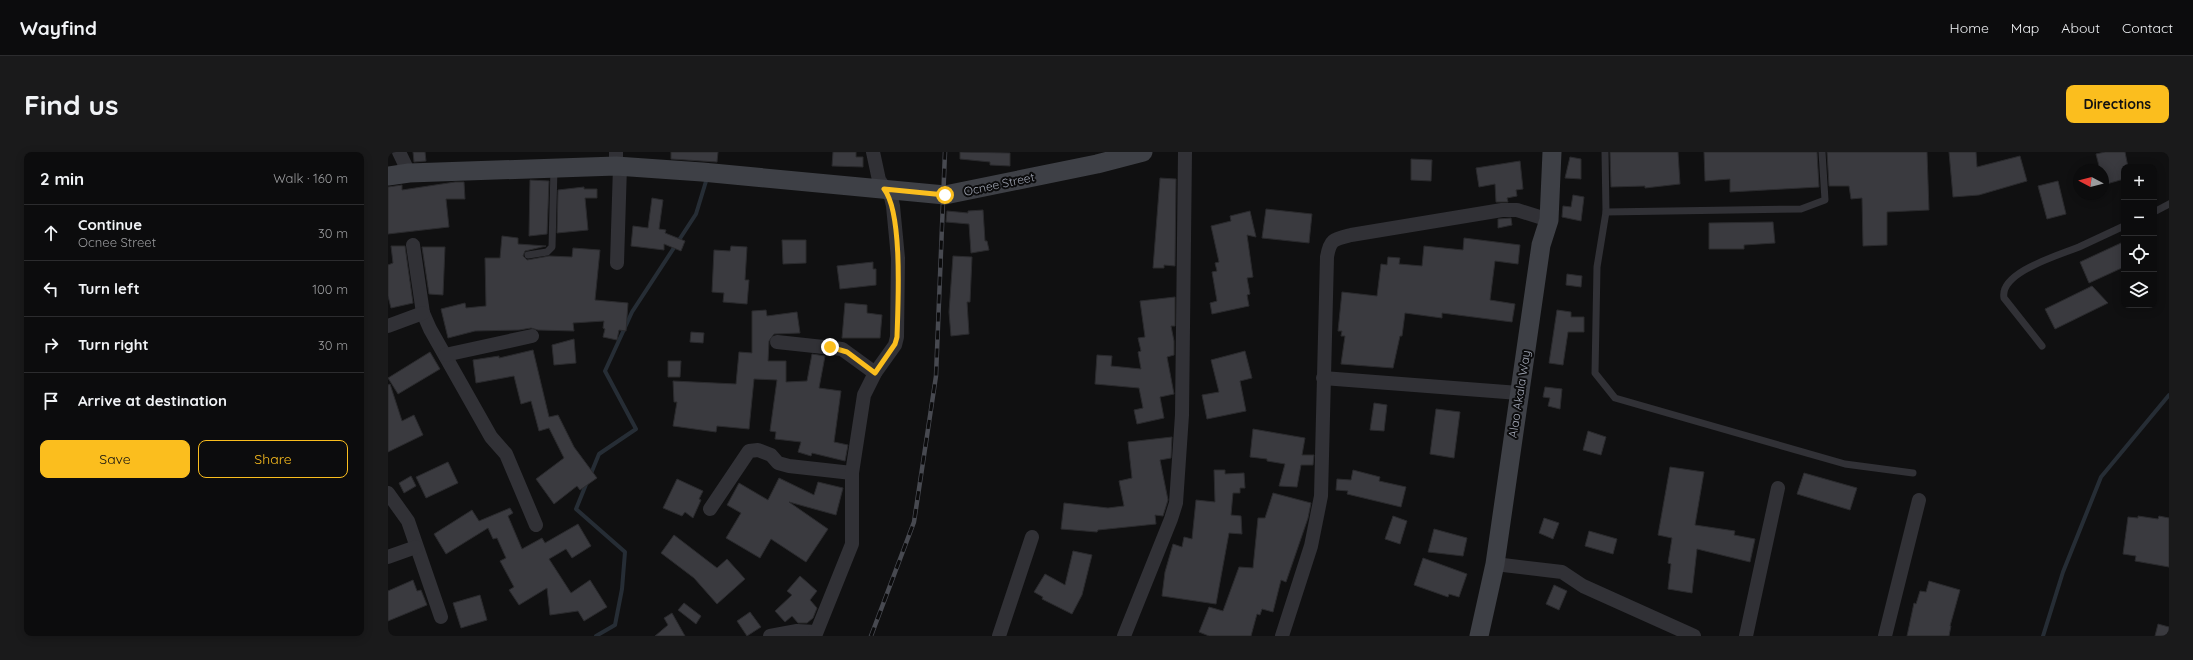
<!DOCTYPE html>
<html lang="en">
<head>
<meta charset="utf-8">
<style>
	:root { --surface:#0c0c0d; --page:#1a1a1b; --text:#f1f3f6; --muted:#9a9b9d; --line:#2c2c2e; --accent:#fbbe1e }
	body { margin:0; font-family:Quicksand,sans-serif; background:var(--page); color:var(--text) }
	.controls { position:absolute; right:12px; top:12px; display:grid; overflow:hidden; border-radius:8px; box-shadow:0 2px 10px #0003 }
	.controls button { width:36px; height:36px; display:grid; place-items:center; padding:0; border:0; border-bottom:1px solid var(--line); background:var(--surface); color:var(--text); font:20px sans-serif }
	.compass { position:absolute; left:1685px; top:12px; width:36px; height:36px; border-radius:50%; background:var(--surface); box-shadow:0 2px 10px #0003; rotate:277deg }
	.stop { position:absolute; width:12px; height:12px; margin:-9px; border:3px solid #fbbe1e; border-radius:50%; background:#fff }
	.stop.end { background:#fbbe1e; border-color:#fff; box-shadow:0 1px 4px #0008 }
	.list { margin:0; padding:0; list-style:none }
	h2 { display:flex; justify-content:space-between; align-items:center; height:52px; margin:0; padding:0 16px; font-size:17px }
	h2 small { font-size:13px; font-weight:400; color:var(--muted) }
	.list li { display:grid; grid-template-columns:26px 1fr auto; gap:12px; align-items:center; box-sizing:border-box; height:56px; padding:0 16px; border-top:1px solid var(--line) }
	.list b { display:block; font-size:15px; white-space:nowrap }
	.list p { margin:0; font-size:13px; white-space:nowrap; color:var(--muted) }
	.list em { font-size:13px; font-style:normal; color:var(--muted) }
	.actions { display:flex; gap:8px; padding:12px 16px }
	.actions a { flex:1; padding:9px 0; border:1px solid var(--accent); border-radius:8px; text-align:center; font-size:14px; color:var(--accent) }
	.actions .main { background:var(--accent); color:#111 }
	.icon { flex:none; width:22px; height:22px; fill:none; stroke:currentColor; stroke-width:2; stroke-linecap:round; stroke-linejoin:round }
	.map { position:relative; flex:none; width:1781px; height:484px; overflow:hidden; border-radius:8px }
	header { display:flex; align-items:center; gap:24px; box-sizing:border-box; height:56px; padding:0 20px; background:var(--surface); border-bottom:1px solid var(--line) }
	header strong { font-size:19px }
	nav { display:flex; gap:22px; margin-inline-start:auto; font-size:14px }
	.intro { display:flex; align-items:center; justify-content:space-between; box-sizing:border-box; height:96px; padding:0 24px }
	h1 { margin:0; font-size:28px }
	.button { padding:10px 18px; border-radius:8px; background:var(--accent); color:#111; font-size:14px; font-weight:700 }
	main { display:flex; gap:24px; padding:0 24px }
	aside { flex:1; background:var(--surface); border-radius:8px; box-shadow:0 2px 10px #0003 }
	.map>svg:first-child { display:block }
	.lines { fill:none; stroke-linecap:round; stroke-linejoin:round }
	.stream { stroke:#262d35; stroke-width:4 }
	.building { fill:#3a3a3f; stroke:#2a2a2d }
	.lane { stroke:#313136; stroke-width:7 }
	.street { stroke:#313136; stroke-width:14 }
	.secondary { stroke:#3e4046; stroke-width:19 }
	.rail-casing { stroke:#474950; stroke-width:4.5 }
	.rail { stroke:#0b0b0c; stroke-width:3; stroke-dasharray:9; stroke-linecap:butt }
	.route { stroke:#fbbe1e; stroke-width:5 }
	.labels { text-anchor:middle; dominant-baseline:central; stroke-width:4; stroke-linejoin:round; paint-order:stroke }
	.street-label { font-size:12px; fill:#a0a5b3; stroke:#0b0b0c }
</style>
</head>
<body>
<header>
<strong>Wayfind</strong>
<nav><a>Home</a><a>Map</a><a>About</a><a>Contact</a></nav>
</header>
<div class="intro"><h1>Find us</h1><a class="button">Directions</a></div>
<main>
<aside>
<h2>2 min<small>Walk · 160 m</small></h2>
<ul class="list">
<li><svg class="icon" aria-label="ahead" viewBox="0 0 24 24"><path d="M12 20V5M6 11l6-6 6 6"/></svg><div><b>Continue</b><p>Ocnee Street</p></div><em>30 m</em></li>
<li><svg class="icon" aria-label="left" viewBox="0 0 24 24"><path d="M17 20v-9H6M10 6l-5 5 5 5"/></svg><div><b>Turn left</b></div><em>100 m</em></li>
<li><svg class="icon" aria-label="right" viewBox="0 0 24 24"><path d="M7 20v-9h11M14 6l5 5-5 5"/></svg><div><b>Turn right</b></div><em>30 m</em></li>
<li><svg class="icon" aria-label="arrive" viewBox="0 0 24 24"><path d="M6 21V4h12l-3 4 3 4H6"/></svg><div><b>Arrive at destination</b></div></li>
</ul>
<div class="actions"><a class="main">Save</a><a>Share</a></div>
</aside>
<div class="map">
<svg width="1781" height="484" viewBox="0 0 1781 484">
	<rect width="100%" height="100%" fill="#101011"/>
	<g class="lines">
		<g class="stream">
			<polyline points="202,324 211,302 248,277 217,219 244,160 308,62 319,26"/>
			<polyline points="199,330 188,357 237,400 234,437 227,473 208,484"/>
			<polyline points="1655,484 1675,420 1713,325 1781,243"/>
		</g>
	</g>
	<g class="building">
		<polygon points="25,0 37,0 38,9 26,10"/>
		<polygon points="283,0 330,0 329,10 283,7"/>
		<polygon points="445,0 468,0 468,5 475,5 475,15 444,14"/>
		<polygon points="572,0 622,1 622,14 602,13 602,10 572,7"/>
		<polygon points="1222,0 1290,0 1292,32 1257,36 1257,34 1223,35"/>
		<polygon points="1316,0 1429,0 1431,35 1342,40 1342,27 1317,29"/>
		<polygon points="1439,0 1539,0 1541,58 1499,60 1499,93 1475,94 1474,46 1463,47 1461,34 1441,34"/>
		<polygon points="1561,0 1588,0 1589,15 1632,4 1639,29 1591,43 1565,45"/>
		<polygon points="1717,0 1737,0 1740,15 1736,15 1736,27 1715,33 1715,18 1712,18 1708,2"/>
		<polygon points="1182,5 1193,7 1193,27 1177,26"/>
		<polygon points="1023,7 1044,8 1043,29 1023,28"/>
		<polygon points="1132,9 1135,37 1128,38 1129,44 1119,46 1120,50 1108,50 1107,32 1091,35 1088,16"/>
		<polygon points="772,26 788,27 787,114 776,113 776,116 765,116"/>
		<polygon points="142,28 161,29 159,82 141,84"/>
		<polygon points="1670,29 1678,62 1659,67 1650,34"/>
		<polygon points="67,30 76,30 77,47 58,47 61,75 0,82 0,35 14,33 14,38"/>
		<polygon points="196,35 196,37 209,37 209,46 197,46 200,78 169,81 170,38"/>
		<polygon points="1185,43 1196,45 1193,69 1174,65 1175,54 1183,55"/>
		<polygon points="264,46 275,48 271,77 278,78 277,81 297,89 293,99 276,92 276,98 243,94 245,74 260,76"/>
		<polygon points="878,57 924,62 921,91 874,86"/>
		<polygon points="595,58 597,89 599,89 601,98 583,101 581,72 558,70 559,59 580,61 580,59"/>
		<polygon points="862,59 868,85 859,83 865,125 859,126 862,142 859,143 861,154 824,162 822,151 829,149 824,120 829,119 827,111 831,110 823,74 843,69 842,64"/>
		<polygon points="1123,66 1124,73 1110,76 1110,67"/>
		<polygon points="1385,70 1387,91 1356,93 1356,97 1321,97 1321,71"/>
		<polygon points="114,84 130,86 130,92 158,94 137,99 135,104 139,108 161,104 184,105 185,96 212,98 207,148 240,151 238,179 231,178 229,188 215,185 217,177 215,176 216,169 185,171 186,179 150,178 143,176 131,178 87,179 60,186 53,157 77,151 78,156 98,154 97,106 112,106"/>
		<polygon points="1076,86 1132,93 1130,112 1107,109 1102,148 1127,152 1124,170 1054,161 1054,166 1017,161 1014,184 1012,184 1005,216 953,212 957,184 953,184 954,179 950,179 954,140 989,144 993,112 999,113 1000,105 1012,106 1011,112 1034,114 1036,94 1075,98"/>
		<polygon points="394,88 418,88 418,111 395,112"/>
		<polygon points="1733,91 1736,98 1736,115 1701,131 1692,110"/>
		<polygon points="3,94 17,94 25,151 3,156 0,144 0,113 5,111"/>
		<polygon points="343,94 359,95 357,128 361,128 359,152 335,150 336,141 324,140 326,98 342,99"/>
		<polygon points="34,95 57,95 55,143 41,142"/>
		<polygon points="565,104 584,105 582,150 579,150 581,182 563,184 561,160"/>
		<polygon points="485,110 485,117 488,117 488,133 452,137 449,114"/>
		<polygon points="1179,122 1194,124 1193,135 1178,133"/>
		<polygon points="1704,134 1720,151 1667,177 1657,157"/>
		<polygon points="787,145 787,174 783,174 786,189 786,203 779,205 786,242 772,245 776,266 749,272 746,258 755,256 751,236 707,232 709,203 724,204 723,214 753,217 750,200 753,199 750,186 757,185 752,149"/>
		<polygon points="457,151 479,153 479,161 494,163 492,186 454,186"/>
		<polygon points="378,158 379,164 409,160 412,181 386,182 381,189 380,209 398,209 398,230 419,229 424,202 437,204 431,236 453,239 446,290 460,293 457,309 424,301 423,304 410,300 413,290 387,287 388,280 382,279 389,228 366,227 361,277 329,274 328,280 285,274 289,250 286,250 285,229 348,232 351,200 364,201 364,159"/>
		<polygon points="1169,158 1183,160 1183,165 1196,165 1196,180 1180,180 1175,213 1161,211"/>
		<polygon points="303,180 316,181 315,191 302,190"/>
		<polygon points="186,187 188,211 166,213 164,193"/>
		<polygon points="145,198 161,265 170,263 186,295 209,326 192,338 189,334 166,352 148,327 176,306 161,276 151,279 143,249 133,252 126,224 88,231 85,208 111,204 111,206"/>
		<polygon points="857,199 864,226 852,229 858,259 819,267 814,243 831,240 823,208"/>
		<polygon points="42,200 52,217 10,242 0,226"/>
		<polygon points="280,209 293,209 292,225 280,225"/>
		<polygon points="2,232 14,269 26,263 35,283 0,300 0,233"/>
		<polygon points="1157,235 1174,237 1172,257 1160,254 1162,246 1155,245"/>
		<polygon points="986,251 999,253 996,279 982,278"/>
		<polygon points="1048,257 1072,260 1066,306 1042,302"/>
		<polygon points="865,277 917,286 914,303 926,303 925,313 913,313 909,335 891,334 897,312 879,309 879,307 862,305"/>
		<polygon points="1200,279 1218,285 1213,303 1195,298"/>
		<polygon points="784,285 783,306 772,308 780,348 775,364 767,363 768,372 710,378 709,380 673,377 676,351 720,356 736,354 731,329 744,326 740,290"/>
		<polygon points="60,310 70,331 38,346 28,325"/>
		<polygon points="1282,315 1316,320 1307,373 1347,379 1346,383 1367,387 1362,410 1309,397 1304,441 1280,437 1283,412 1280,411 1284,386 1270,383"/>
		<polygon points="826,318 837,318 837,322 856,321 857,336 852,336 852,341 845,341 843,363 853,364 854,382 841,381 828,452 774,444 777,420 785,392 794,395 796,385 804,387 808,348 827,350"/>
		<polygon points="965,318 992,325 991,329 1018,335 1013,355 959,342 960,339 948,338 949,327 963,328"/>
		<polygon points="1416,321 1469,336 1462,358 1409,342"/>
		<polygon points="23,324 28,334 16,341 11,331"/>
		<polygon points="391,326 426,343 430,330 455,336 448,363 401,350 440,377 418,410 383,387 372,406 338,386 353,361 339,353 351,331 380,348"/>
		<polygon points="289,327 315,339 311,347 313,348 305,366 297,360 294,364 275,356"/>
		<polygon points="885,341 923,351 920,366 898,430 893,428 885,460 874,457 872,463 869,462 863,484 821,484 811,480 821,455 835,459 851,415 865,416 870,366 877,366"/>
		<polygon points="122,356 125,361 120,364 134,397 154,386 157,391 190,372 203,394 184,406 178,397 161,407 183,441 202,428 219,455 196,469 190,459 162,463 159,436 131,453 121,438 126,435 112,409 118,406 109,386 105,387 100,376 58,402 46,382 84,358 91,369"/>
		<polygon points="1005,364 1019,369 1012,392 997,387"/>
		<polygon points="1750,364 1770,367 1771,364 1781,366 1781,415 1747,409 1748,404 1735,402 1740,365 1750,366"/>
		<polygon points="1156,366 1171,371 1165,387 1151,381"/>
		<polygon points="1046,377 1079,386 1075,404 1040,400"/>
		<polygon points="1201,379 1229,387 1225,402 1197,394"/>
		<polygon points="286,383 329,416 339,407 357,427 329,452 306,426 273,401"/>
		<polygon points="685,399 704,403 694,443 684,462 654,447 655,445 646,440 657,422 677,433"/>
		<polygon points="1035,406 1079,422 1071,445 1061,442 1060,445 1026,433"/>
		<polygon points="412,424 429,439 422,448 429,456 425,466 419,471 410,471 404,464 397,470 387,459 404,443 399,439"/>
		<polygon points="25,428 29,439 33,438 39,453 0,469 0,439"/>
		<polygon points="1541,429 1572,438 1562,474 1563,474 1561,484 1519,484 1526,451 1528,452 1532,439 1538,440"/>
		<polygon points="1166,433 1179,439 1171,458 1158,452"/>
		<polygon points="92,443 99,468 73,476 65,451"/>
		<polygon points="296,451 313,464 308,472 290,458"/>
		<polygon points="362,460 373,475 359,484 349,469"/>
		<polygon points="284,461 297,484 267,484 280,473 276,466"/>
		<polygon points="1770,472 1781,475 1781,484 1767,484"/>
	</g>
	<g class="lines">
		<g class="lane">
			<polyline points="1217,0 1218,60 1209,115 1207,221 1227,246 1457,312 1525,321"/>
			<polyline points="1218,60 1413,57 1437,48 1434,0"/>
			<polyline points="1766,60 1781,52"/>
			<polyline points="140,103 159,100 164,95 166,16"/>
			<path d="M1654,194L1616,146C1611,120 1672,103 1691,95C1706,88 1721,81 1736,74"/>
		</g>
		<g class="street">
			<polyline points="11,0 21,21"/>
			<polyline points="228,14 228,0"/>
			<polyline points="25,93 35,161 42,177 103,285 118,302 148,373"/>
			<polyline points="229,111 232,14"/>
			<polyline points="0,174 35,161"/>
			<polyline points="389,190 454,197 487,221"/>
			<polyline points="57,203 144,184"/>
			<polyline points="935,226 1131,241"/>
			<polyline points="0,341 20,369 53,465"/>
			<polyline points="322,357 361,299 370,298 383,303 390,311 401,314 464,321"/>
			<polyline points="0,405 28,395"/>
			<polyline points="1107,412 1174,420 1195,434 1306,484"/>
			<polyline points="382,484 409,479 428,480"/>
			<polyline points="427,484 464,392 464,321 476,243 487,221 507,193 509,185 510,106 505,54 503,45 491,28 485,0"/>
			<polyline points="611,484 644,385"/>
			<polyline points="736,484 783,367 788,351 794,263 797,0"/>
			<path d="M894,484L923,394L933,344L939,105C942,87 946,87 963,83L1114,58H1129L1161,68"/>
			<polyline points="1358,484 1390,336"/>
			<polyline points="1497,484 1531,348"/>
		</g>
		<g class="secondary">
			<polyline points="0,24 21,21 228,14 314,20 557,43 709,12 755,0"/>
			<polyline points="1091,484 1107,412 1153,93 1161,68 1164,0"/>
		</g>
		<g class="rail-casing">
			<polyline id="rail" points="483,484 526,370 548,224 557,0"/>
		</g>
		<use href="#rail" class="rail"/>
	</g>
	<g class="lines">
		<path class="route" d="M442,195L459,200L487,221L507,192L509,185C510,152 515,61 496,37L557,43"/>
	</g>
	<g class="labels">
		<g class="street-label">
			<text transform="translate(611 32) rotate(-12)">Ocnee Street</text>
			<text transform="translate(1131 242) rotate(-81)">Alao Akala Way</text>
		</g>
	</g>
</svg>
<div class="controls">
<button>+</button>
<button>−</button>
<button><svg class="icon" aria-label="locate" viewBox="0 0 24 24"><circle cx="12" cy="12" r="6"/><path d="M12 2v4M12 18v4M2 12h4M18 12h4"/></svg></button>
<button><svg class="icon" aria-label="layers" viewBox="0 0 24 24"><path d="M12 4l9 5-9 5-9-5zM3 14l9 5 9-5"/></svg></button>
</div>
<svg class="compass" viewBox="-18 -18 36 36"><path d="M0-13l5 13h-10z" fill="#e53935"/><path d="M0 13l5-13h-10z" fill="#9a9b9d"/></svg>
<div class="stop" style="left:557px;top:43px"></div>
<div class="stop end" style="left:442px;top:195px"></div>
</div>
</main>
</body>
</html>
